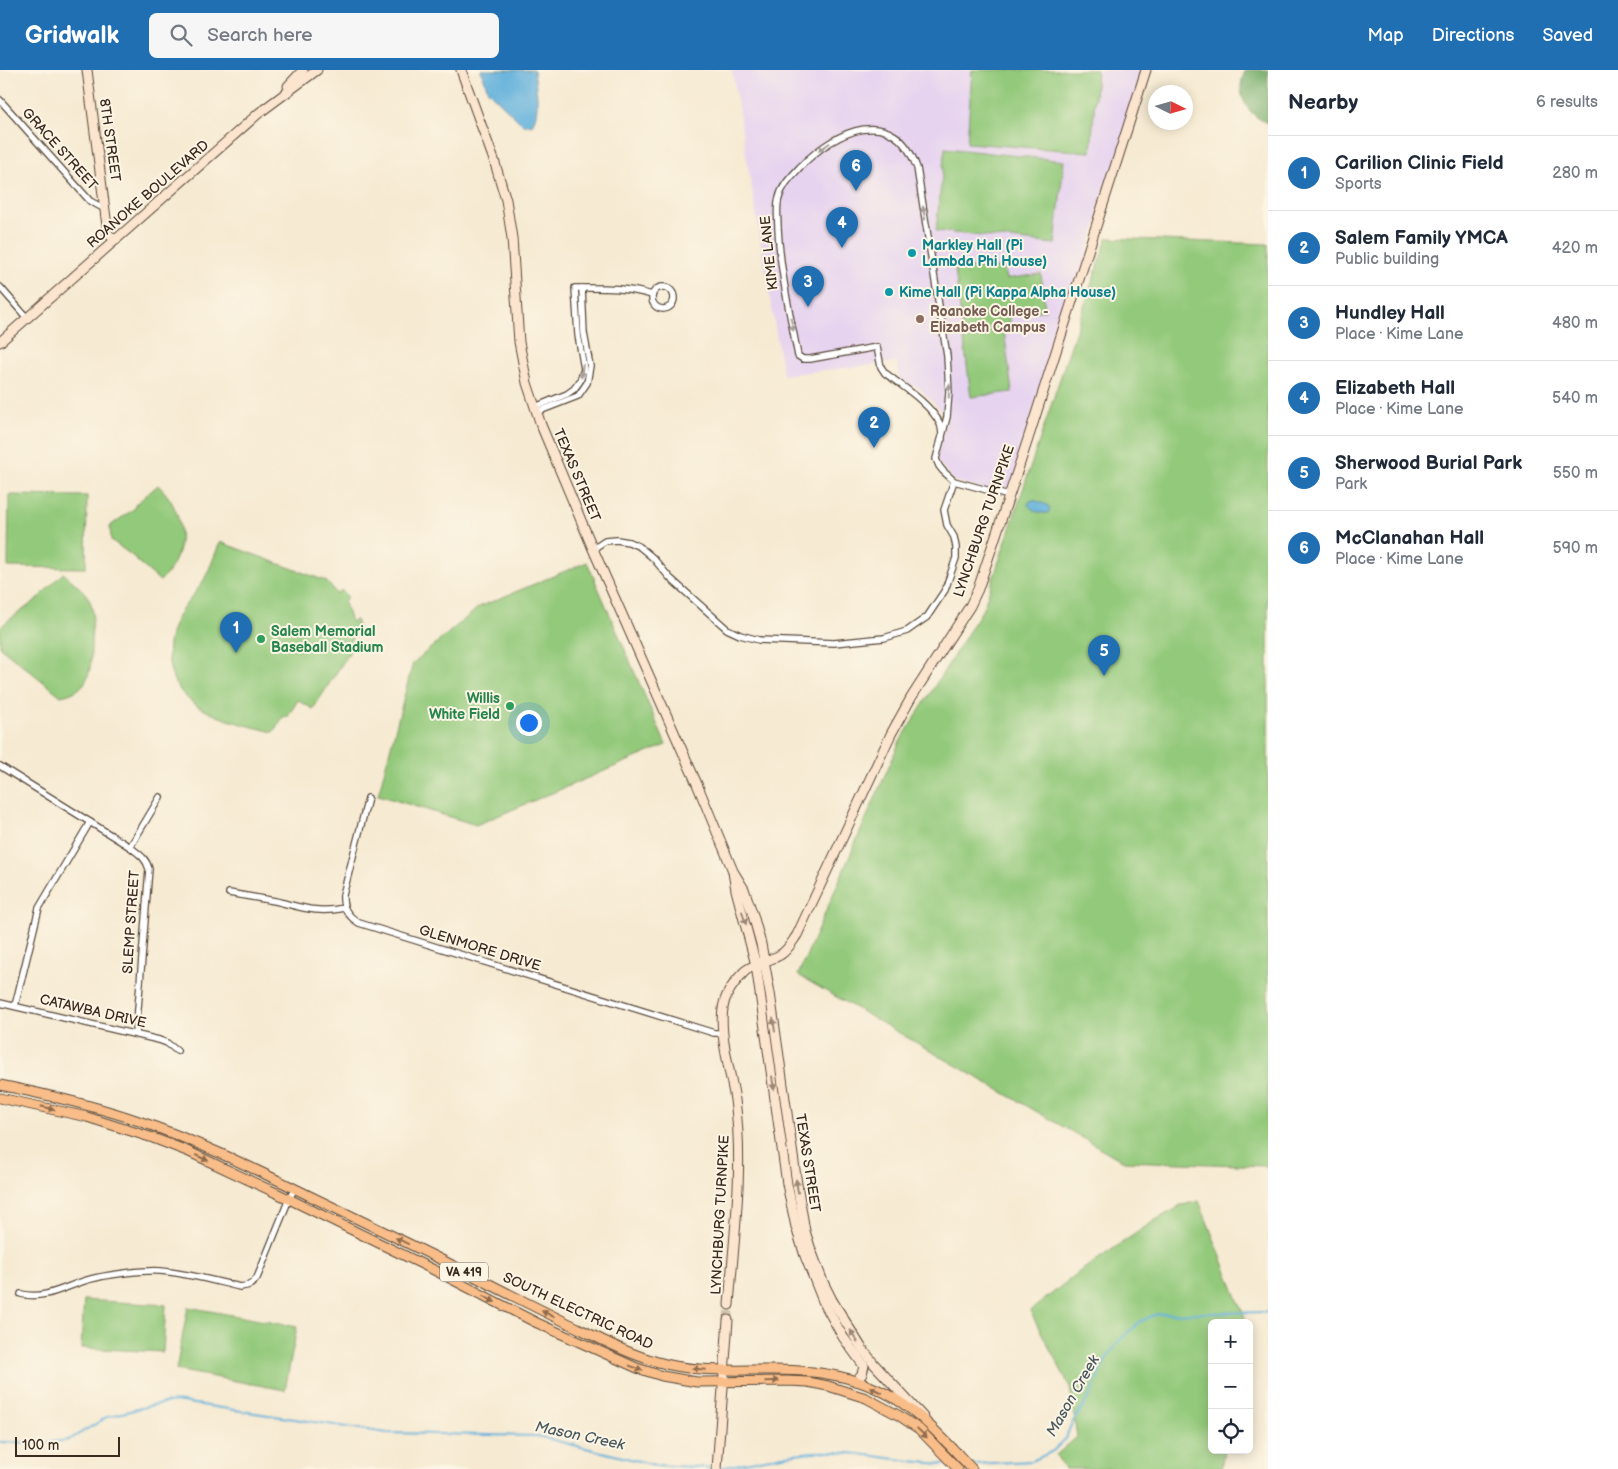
<!DOCTYPE html>
<html lang="en">
<head>
<meta charset="utf-8">
<style>
	:root { --surface:#fff; --page:#f6f6f7; --text:#1f2937; --muted:#747a83; --line:#e0e1e3; --accent:#1f6fb2 }
	body { margin:0; font-family:"Balsamiq Sans",sans-serif; background:var(--page); color:var(--text) }
	.controls { position:absolute; right:15px; bottom:15px; display:grid; overflow:hidden; border-radius:8px; box-shadow:0 2px 12px #0003 }
	.controls button { width:45px; height:45px; display:grid; place-items:center; padding:0; border:0; border-bottom:1px solid var(--line); background:var(--surface); color:var(--text); font:25px sans-serif }
	.compass { position:absolute; left:1148px; top:15px; width:45px; height:45px; border-radius:50%; background:var(--surface); box-shadow:0 2px 12px #0003; rotate:95deg }
	.scale { position:absolute; left:15px; bottom:12px; width:105px; box-sizing:border-box; padding-left:5px; border:2px solid #3b2a1e; border-top:0; font-size:14px; line-height:18px; white-space:nowrap; color:#3b2a1e; -webkit-text-stroke:4px #fcf5e5; paint-order:stroke }
	.you { position:absolute; left:528px; top:652px; width:18px; height:18px; margin:-12px; border:4px solid #fff; border-radius:50%; background:#1a73e8; box-shadow:0 0 0 8px #1a73e833 }
	.badge { display:grid; place-items:center; width:32px; height:32px; border-radius:50%; background:var(--accent); color:#fff; font-size:16px; font-weight:700 }
	.pin { position:absolute; translate:-50% -41px; filter:drop-shadow(0 1px 2px #0008) }
	.pin::after { content:''; position:absolute; top:26px; width:18px; height:15px; background:inherit; clip-path:polygon(0 0,100% 0,50% 100%) }
	.list { margin:0; padding:0; list-style:none }
	h2 { display:flex; justify-content:space-between; align-items:center; height:65px; margin:0; padding:0 20px; font-size:21px }
	h2 small { font-size:16px; font-weight:400; color:var(--muted) }
	.list li { display:grid; grid-template-columns:32px 1fr auto; gap:15px; align-items:center; box-sizing:border-box; height:75px; padding:0 20px; border-top:1px solid var(--line) }
	.list b { display:block; font-size:19px; white-space:nowrap }
	.list p { margin:0; font-size:16px; white-space:nowrap; color:var(--muted) }
	.list em { font-size:16px; font-style:normal; color:var(--muted) }
	.icon { flex:none; width:28px; height:28px; fill:none; stroke:currentColor; stroke-width:2; stroke-linecap:round; stroke-linejoin:round }
	.map { position:relative; flex:none; width:1268px; height:1399px; overflow:hidden }
	header { display:flex; align-items:center; gap:30px; box-sizing:border-box; height:70px; padding:0 25px; background:var(--accent); color:#fff }
	header strong { font-size:24px }
	nav { display:flex; gap:28px; margin-inline-start:auto; font-size:18px }
	.search { width:350px; height:45px; background:var(--page); display:flex; align-items:center; gap:12px; box-sizing:border-box; padding:0 18px; border-radius:8px; color:var(--muted); font-size:19px }
	main { display:flex }
	aside { flex:1; background:var(--surface) }
	.map>svg:first-child { display:block }
	.built { fill:#e6d3f0 }
	.green { fill:#93c97a; stroke:#677a4c }
	.forest { fill:#76ad6a; stroke:#586c44 }
	.water { fill:#62b1dc; stroke:#4e6e7d }
	.lines { fill:none; stroke-linecap:round; stroke-linejoin:round }
	.stream { stroke:#62b1dc; stroke-width:2 }
	.secondary-tunnel { stroke:#d1c4ae; stroke-width:9; stroke-dasharray:9 4.5; stroke-linecap:butt }
	.street-casing { stroke:#574739; stroke-width:8 }
	.secondary-casing { stroke:#574739; stroke-width:11 }
	.primary-casing { stroke:#574739; stroke-width:11 }
	.street { stroke:#fff; stroke-width:5.5 }
	.secondary { stroke:#fce5cf; stroke-width:9 }
	.primary { stroke:#f8bd88; stroke-width:9 }
	.oneway { fill:#a79f9a }
	.oneway2 { fill:#9c8876 }
	.oneway3 { fill:#906c4e }
	.culture-dot { fill:#0f9aa8; stroke:#fcf5e5; stroke-width:2 }
	.education-dot { fill:#8d6e63; stroke:#fcf5e5; stroke-width:2 }
	.leisure-dot { fill:#2e9e5b; stroke:#fcf5e5; stroke-width:2 }
	.labels { text-anchor:middle; dominant-baseline:central; stroke-width:4; stroke-linejoin:round; paint-order:stroke }
	.shield { fill:#fcf5e5; stroke:#75675a; stroke-width:1 }
	.shield-label { font-size:12px; font-weight:bold; fill:#3b2a1e }
	.street-label { font-size:14px; fill:#3b2a1e; stroke:#fcf5e5 }
	.culture-label { font-size:14px; font-weight:bold; fill:#0d838f; stroke:#fcf5e5; text-anchor:start }
	.education-label { font-size:14px; font-weight:bold; fill:#785e54; stroke:#fcf5e5; text-anchor:start }
	.leisure-label { font-size:14px; font-weight:bold; fill:#27864d; stroke:#fcf5e5; text-anchor:start }
	.water-label { font-size:15px; font-style:italic; fill:#495960; stroke:#fcf5e5 }
</style>
</head>
<body>
<header>
<strong>Gridwalk</strong>
<div class="search"><svg class="icon" aria-label="search" viewBox="0 0 24 24"><circle cx="10" cy="10" r="6"/><path d="M15 15l6 6"/></svg>Search here</div>
<nav><a>Map</a><a>Directions</a><a>Saved</a></nav>
</header>
<main>
<div class="map">
<svg width="1268" height="1399" viewBox="0 0 1268 1399">
	<rect width="100%" height="100%" fill="#fcf5e5"/>
	<filter id="ink" filterUnits="userSpaceOnUse"><feTurbulence type="fractalNoise" baseFrequency=".02" numOctaves="2"/><feDisplacementMap in="SourceGraphic" scale="10" xChannelSelector="R" yChannelSelector="G"/><feConvolveMatrix kernelMatrix="1 2 1 2 8 2 1 2 1" color-interpolation-filters="sRGB"/></filter>
	<filter id="wash" filterUnits="userSpaceOnUse"><feTurbulence type="fractalNoise" baseFrequency=".0096" numOctaves="4" result="noise"/><feDisplacementMap in="SourceGraphic" scale="20" xChannelSelector="R" yChannelSelector="G"/><feGaussianBlur stdDeviation="1.12" result="paint"/><feColorMatrix in="noise" values="0 0 0 0 0 0 0 0 0 0 0 0 0 0 0 0 0 1.4 0 .05"/><feComposite in="paint" operator="in"/></filter>
	<g filter="url(#wash)">
		<rect width="100%" height="100%" fill="#f6ead2"/>
		<polygon class="built" points="732,0 1146,0 1009,426 954,411 936,389 947,347 917,316 900,318 897,292 783,305"/>
		<g class="green">
			<polygon points="972,0 1097,0 1091,82 967,73"/>
			<polygon points="945,78 1064,91 1055,174 936,161"/>
			<polygon points="1107,168 1268,174 1268,1096 1123,1091 798,905 899,673 983,539"/>
			<polygon points="993,195 994,198 1004,197 1006,209 1041,204 1045,240 1009,245 1011,259 1004,260 1012,322 971,327 955,200"/>
			<path d="M158,415C186,441 189,485 160,511L137,491L135,488L111,470L110,456L135,438V435Z"/>
			<polygon points="9,425 87,426 86,498 8,497"/>
			<path d="M220,472L326,511L337,524L341,520L348,527L344,531L351,552L356,550L358,556L357,566H352L349,583L313,639L298,630L287,648L284,646L273,662C234,652 175,642 169,593C167,577 170,562 177,548C185,533 198,521 205,508C211,496 215,484 220,472Z"/>
			<polygon points="587,492 666,675 476,755 378,725 413,593 479,537"/>
			<path d="M63,503C72,511 85,520 90,531C95,543 92,556 91,569C91,595 94,620 61,626L0,577V558L6,552L35,531Z"/>
			<polygon points="1199,1131 1247,1253 1212,1253 1212,1380 1224,1380 1221,1398 1065,1399 1056,1385 1077,1367 1070,1317 1030,1241 1079,1202 1154,1151 1182,1135"/>
			<polygon points="84,1230 166,1235 163,1282 81,1278"/>
			<polygon points="188,1237 297,1257 285,1320 176,1300"/>
		</g>
		<path class="forest" d="M1246,0H1268V53C1247,46 1233,21 1246,0Z"/>
		<g class="water">
			<path d="M481,0H534C536,19 541,39 532,55L522,54L488,21Z"/>
			<path d="M1034,430L1047,435L1050,439L1048,443C1041,444 1033,441 1028,435L1030,431Z"/>
		</g>
		<g class="lines">
			<g class="stream">
				<polyline points="0,1372 44,1373 69,1370 107,1347 153,1335 175,1331 387,1363 537,1366 655,1395 715,1398"/>
				<polyline points="973,1394 1032,1391 1053,1381 1065,1369 1072,1353 1089,1327 1106,1289 1120,1270 1139,1252 1157,1244 1268,1242"/>
				<path d="M720,1398C751,1392 783,1384 814,1382C859,1380 903,1393 948,1394"/>
			</g>
		</g>
	</g>
	<g filter="url(#ink)">
		<g class="lines">
			<polyline class="secondary-tunnel" points="728,1250 729,1235"/>
			<g class="street-casing">
				<g id="street">
					<polyline points="0,30 90,131 105,139"/>
					<circle cx="663" cy="228" r="11"/>
					<polyline points="0,217 27,248"/>
					<path d="M535,337L567,324L574,319L580,311L584,299L578,265L575,218C603,218 625,217 652,225"/>
					<polyline points="537,342 578,326 587,313 590,296 584,263 582,218"/>
					<path d="M942,369C942,364 942,358 940,354C931,334 902,316 885,303L881,297L877,277L810,289H803L798,286C790,244 780,201 778,158C778,148 776,137 779,128C782,115 792,106 800,97C836,60 894,33 917,98L947,286L949,322L947,347L936,389L939,396L943,401L954,411L1009,426"/>
					<polyline points="593,479 605,471 617,470 629,472 640,477 653,488 670,508 727,559 740,565 759,570 834,573 884,568 907,561 927,547 945,520 956,488 956,477 954,467 947,455 944,440 954,411"/>
					<path d="M0,696L130,777C139,784 146,788 149,799L136,964"/>
					<path d="M368,728L343,825C342,838 348,846 359,853L714,963H723"/>
					<polyline points="130,777 160,727"/>
					<path d="M229,823C244,826 260,828 275,831C301,837 317,844 344,838"/>
					<polyline points="0,933 159,970 167,973 177,981"/>
					<polyline points="15,936 39,838 90,752"/>
					<path d="M21,1224C47,1231 70,1213 95,1208C112,1204 143,1200 160,1201C187,1203 214,1211 240,1217C248,1216 252,1215 257,1208L289,1129L295,1118"/>
				</g>
			</g>
			<g class="secondary-casing">
				<g id="secondary">
					<polyline points="87,0 108,164 116,170"/>
					<polyline points="461,0 494,90 506,130 512,168 519,272 527,313 541,355 593,479 697,714 733,801 744,819 753,845 761,874 770,923 797,1114 805,1161 811,1180 823,1212 832,1230 861,1277 874,1294 924,1348"/>
					<polyline points="288,16 303,0"/>
					<polyline points="0,272 259,43 317,0"/>
					<polyline points="733,802 736,820 756,895 787,1114 796,1157 805,1186 823,1231 843,1267 864,1296 862,1304 856,1311"/>
					<path d="M729,1235C734,1167 744,1098 735,1030C731,1002 714,950 727,925C731,917 739,907 745,901C755,893 769,891 780,885C788,880 792,872 797,865L891,664L911,628L970,536L978,519L1028,369L1146,0"/>
					<polyline points="717,1399 728,1250"/>
				</g>
			</g>
			<g class="primary-casing">
				<g id="primary">
					<path d="M0,1015C44,1024 87,1034 130,1048C194,1069 255,1099 316,1129C364,1152 412,1175 460,1199C501,1220 542,1241 584,1261C608,1273 632,1285 658,1292C692,1302 729,1300 764,1300C822,1299 873,1307 919,1346C938,1362 955,1381 972,1399"/>
					<polyline points="0,1028 87,1047 153,1068 187,1081 289,1129 434,1200 535,1252 637,1298 662,1306 697,1312 788,1311 808,1312 828,1316 866,1328 898,1345 919,1359 958,1399"/>
				</g>
			</g>
			<use href="#street" class="street"/>
			<use href="#secondary" class="secondary"/>
			<use href="#primary" class="primary"/>
		</g>
		<defs><path id="oneway-solid" d="M-6-.8H1V-3.2L6.5 0L1 3.2V.8H-6Z" transform="scale(1.25)"/></defs>
		<g class="oneway">
			<use href="#oneway-solid" transform="translate(824 77) rotate(145)"/>
			<use href="#oneway-solid" transform="translate(924 143) rotate(-99)"/>
			<use href="#oneway-solid" transform="translate(792 254) rotate(78)"/>
			<use href="#oneway-solid" transform="translate(582 301) rotate(97)"/>
			<use href="#oneway-solid" transform="translate(949 321) rotate(-88)"/>
		</g>
		<g class="oneway2">
			<use href="#oneway-solid" transform="translate(744 848) rotate(73)"/>
			<use href="#oneway-solid" transform="translate(774 955) rotate(-98)"/>
			<use href="#oneway-solid" transform="translate(773 1013) rotate(82)"/>
			<use href="#oneway-solid" transform="translate(797 1116) rotate(-99)"/>
			<use href="#oneway-solid" transform="translate(854 1266) rotate(-122)"/>
		</g>
		<g class="oneway3">
			<use href="#oneway-solid" transform="translate(48 1038) rotate(14)"/>
			<use href="#oneway-solid" transform="translate(202 1088) rotate(24)"/>
			<use href="#oneway-solid" transform="translate(402 1171) rotate(-154)"/>
			<use href="#oneway-solid" transform="translate(489 1229) rotate(27)"/>
			<use href="#oneway-solid" transform="translate(548 1244) rotate(-154)"/>
			<use href="#oneway-solid" transform="translate(636 1298) rotate(20)"/>
			<use href="#oneway-solid" transform="translate(699 1299) rotate(-175)"/>
			<use href="#oneway-solid" transform="translate(772 1311) rotate(-1)"/>
			<use href="#oneway-solid" transform="translate(876 1320) rotate(-155)"/>
			<use href="#oneway-solid" transform="translate(922 1363) rotate(43)"/>
		</g>
	</g>
	<g class="culture-dot">
		<circle cx="912" cy="183" r="5"/>
		<circle cx="889" cy="222" r="5"/>
	</g>
	<circle class="education-dot" cx="920" cy="249" r="5"/>
	<g class="leisure-dot">
		<circle cx="261" cy="569" r="5"/>
		<circle cx="510" cy="636" r="5"/>
	</g>
	<g class="labels">
		<rect class="shield" x="440" y="1192.5" width="48" height="19" rx="4"/>
		<g class="shield-label">
			<text x="464" y="1202">VA 419</text>
		</g>
		<g class="street-label">
			<text transform="translate(110 70) rotate(82)">8TH STREET</text>
			<text transform="translate(60 79) rotate(48)">GRACE STREET</text>
			<text transform="translate(148 124) rotate(-41)">ROANOKE BOULEVARD</text>
			<text transform="translate(769 183) rotate(-96)">KIME LANE</text>
			<text transform="translate(577 405) rotate(67)">TEXAS STREET</text>
			<text transform="translate(984 451) rotate(-71)">LYNCHBURG TURNPIKE</text>
			<text transform="translate(131 852) rotate(-86)">SLEMP STREET</text>
			<text transform="translate(480 878) rotate(17)">GLENMORE DRIVE</text>
			<text transform="translate(93 941) rotate(13)">CATAWBA DRIVE</text>
			<text transform="translate(808 1093) rotate(81)">TEXAS STREET</text>
			<text transform="translate(720 1145) rotate(-87)">LYNCHBURG TURNPIKE</text>
			<text transform="translate(578 1241) rotate(25)">SOUTH ELECTRIC ROAD</text>
		</g>
		<g class="culture-label">
			<text x="922" y="175">Markley Hall (Pi<tspan x="922" dy="16">Lambda Phi House)</tspan></text>
			<text x="899" y="222">Kime Hall (Pi Kappa Alpha House)</text>
		</g>
		<g class="education-label">
			<text x="930" y="241">Roanoke College -<tspan x="930" dy="16">Elizabeth Campus</tspan></text>
		</g>
		<g class="leisure-label">
			<text x="271" y="561">Salem Memorial<tspan x="271" dy="16">Baseball Stadium</tspan></text>
			<text x="500" y="628" text-anchor="end">Willis<tspan x="500" dy="16">White Field</tspan></text>
		</g>
		<g class="water-label">
			<text transform="translate(1073 1326) rotate(-60)">Mason Creek</text>
			<text transform="translate(580 1366) rotate(12)">Mason Creek</text>
		</g>
	</g>
</svg>
<div class="controls">
<button>+</button>
<button>−</button>
<button><svg class="icon" aria-label="locate" viewBox="0 0 24 24"><circle cx="12" cy="12" r="6"/><path d="M12 2v4M12 18v4M2 12h4M18 12h4"/></svg></button>
</div>
<svg class="compass" viewBox="-18 -18 36 36"><path d="M0-13l5 13h-10z" fill="#e53935"/><path d="M0 13l5-13h-10z" fill="#747a83"/></svg>
<div class="scale">100 m</div>
<div class="you"></div>
<div class="pin badge" style="left:236px;top:583px">1</div>
<div class="pin badge" style="left:874px;top:378px">2</div>
<div class="pin badge" style="left:808px;top:237px">3</div>
<div class="pin badge" style="left:842px;top:178px">4</div>
<div class="pin badge" style="left:1104px;top:606px">5</div>
<div class="pin badge" style="left:856px;top:121px">6</div>
</div>
<aside>
<h2>Nearby<small>6 results</small></h2>
<ul class="list">
<li><span class="badge">1</span><div><b>Carilion Clinic Field</b><p>Sports</p></div><em>280 m</em></li>
<li><span class="badge">2</span><div><b>Salem Family YMCA</b><p>Public building</p></div><em>420 m</em></li>
<li><span class="badge">3</span><div><b>Hundley Hall</b><p>Place · Kime Lane</p></div><em>480 m</em></li>
<li><span class="badge">4</span><div><b>Elizabeth Hall</b><p>Place · Kime Lane</p></div><em>540 m</em></li>
<li><span class="badge">5</span><div><b>Sherwood Burial Park</b><p>Park</p></div><em>550 m</em></li>
<li><span class="badge">6</span><div><b>McClanahan Hall</b><p>Place · Kime Lane</p></div><em>590 m</em></li>
</ul>
</aside>
</main>
</body>
</html>
